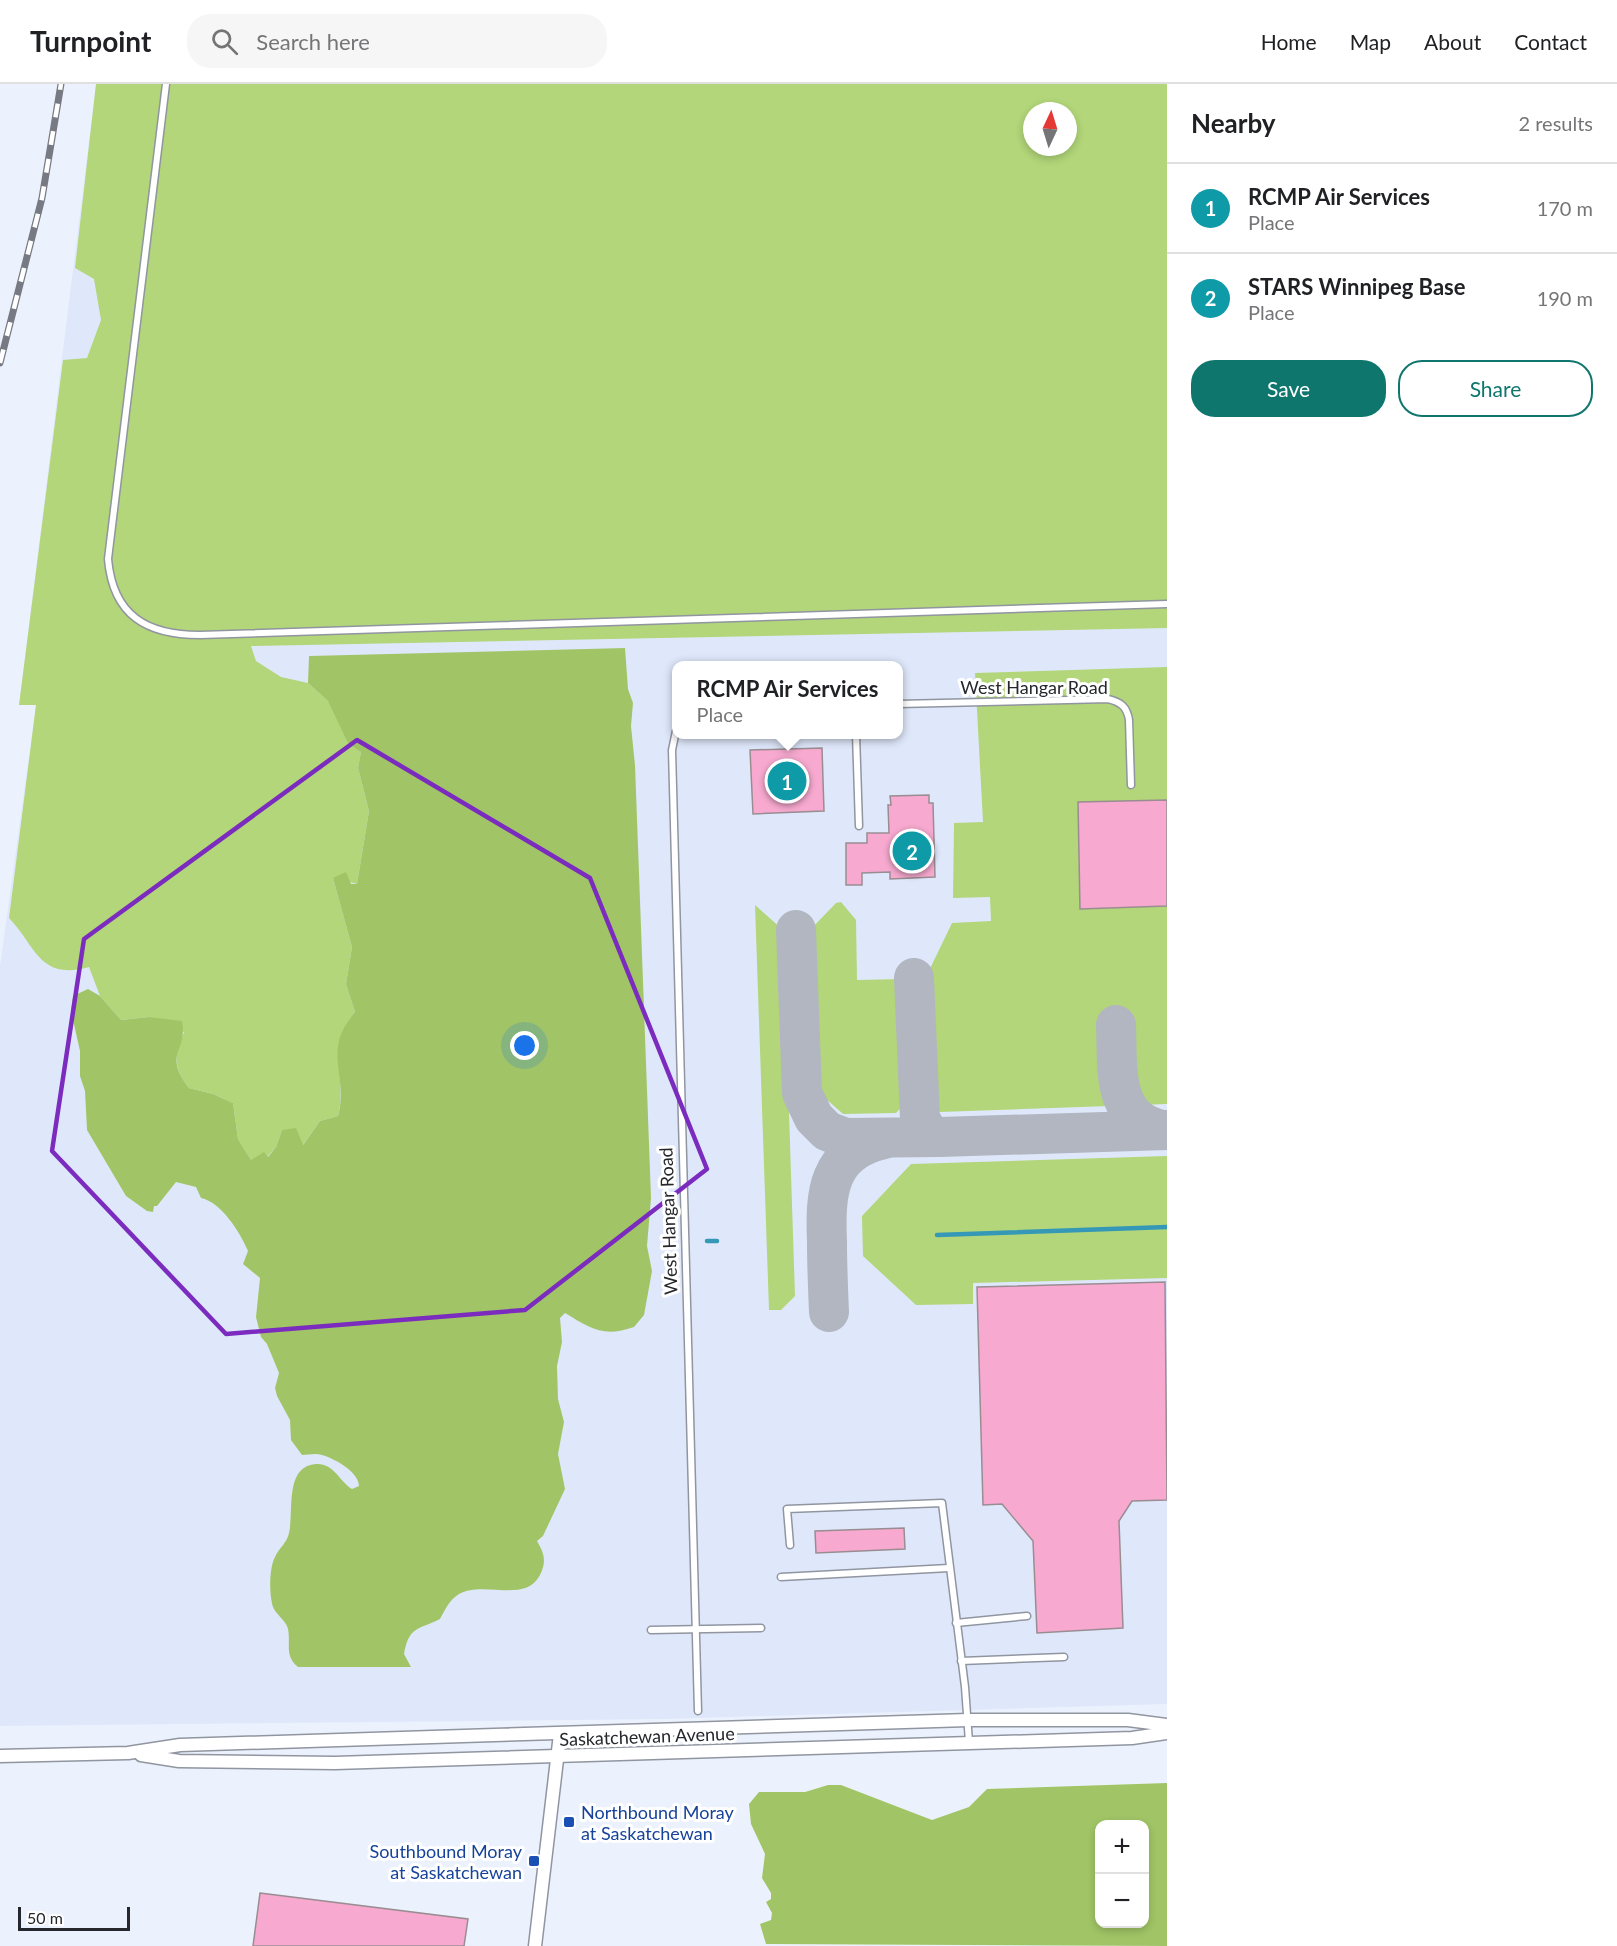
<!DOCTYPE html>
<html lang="en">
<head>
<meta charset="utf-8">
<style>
	:root { --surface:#fff; --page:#f6f6f6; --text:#202124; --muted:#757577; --line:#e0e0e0; --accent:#0f766e }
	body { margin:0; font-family:Lato,sans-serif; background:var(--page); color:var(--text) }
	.controls { position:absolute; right:18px; bottom:18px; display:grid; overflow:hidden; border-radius:12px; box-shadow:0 3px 9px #0003 }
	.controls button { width:54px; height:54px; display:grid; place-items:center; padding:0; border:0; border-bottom:2px solid var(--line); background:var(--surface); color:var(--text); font:30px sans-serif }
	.compass { position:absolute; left:1023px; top:18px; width:54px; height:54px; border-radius:50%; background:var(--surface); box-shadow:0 3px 9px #0003; rotate:4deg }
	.scale { position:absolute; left:18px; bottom:15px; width:112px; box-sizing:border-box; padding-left:6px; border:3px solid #25272c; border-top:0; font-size:16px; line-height:21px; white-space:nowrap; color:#25272c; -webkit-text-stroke:4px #fff; paint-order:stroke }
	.you { position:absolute; left:525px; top:962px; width:21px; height:21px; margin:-15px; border:4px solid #fff; border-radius:50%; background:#1a73e8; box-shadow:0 0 0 9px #1a73e833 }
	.badge { display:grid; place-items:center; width:39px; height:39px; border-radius:50%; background:var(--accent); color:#fff; font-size:20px; font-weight:700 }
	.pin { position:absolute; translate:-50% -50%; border:3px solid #fff; box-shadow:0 2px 6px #0006 }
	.popup { position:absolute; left:672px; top:577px; width:231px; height:78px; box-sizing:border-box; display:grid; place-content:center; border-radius:12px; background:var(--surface); filter:drop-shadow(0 2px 4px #0005); font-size:20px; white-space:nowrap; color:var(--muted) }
	.popup b { font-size:22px; color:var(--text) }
	.popup::after { content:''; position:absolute; left:50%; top:100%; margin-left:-12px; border:12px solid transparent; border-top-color:var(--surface) }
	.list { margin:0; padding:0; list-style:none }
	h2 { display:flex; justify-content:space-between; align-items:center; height:78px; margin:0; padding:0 24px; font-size:26px }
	h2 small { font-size:20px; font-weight:400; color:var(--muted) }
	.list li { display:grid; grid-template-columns:39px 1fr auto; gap:18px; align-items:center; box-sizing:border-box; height:90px; padding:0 24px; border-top:2px solid var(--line) }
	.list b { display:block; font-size:22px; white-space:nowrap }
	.list p { margin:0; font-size:20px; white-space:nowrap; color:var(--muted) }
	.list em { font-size:20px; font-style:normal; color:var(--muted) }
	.actions { display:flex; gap:12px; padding:18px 24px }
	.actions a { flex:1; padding:14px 0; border:2px solid var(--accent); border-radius:24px; text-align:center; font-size:21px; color:var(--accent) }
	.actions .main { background:var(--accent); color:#fff }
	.icon { flex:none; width:33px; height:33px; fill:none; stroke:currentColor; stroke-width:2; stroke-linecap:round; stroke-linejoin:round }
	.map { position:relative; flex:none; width:1167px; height:1862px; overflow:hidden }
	header { display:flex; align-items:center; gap:36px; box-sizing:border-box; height:84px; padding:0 30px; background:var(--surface); border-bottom:2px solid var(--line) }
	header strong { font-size:28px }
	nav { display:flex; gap:33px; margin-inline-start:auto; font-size:21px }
	.search { width:420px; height:54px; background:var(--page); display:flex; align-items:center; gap:15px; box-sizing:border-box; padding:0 21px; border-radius:24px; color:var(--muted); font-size:22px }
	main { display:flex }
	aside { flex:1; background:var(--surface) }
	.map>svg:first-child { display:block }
	.built { fill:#dfe8fb; fill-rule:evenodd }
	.green { fill:#b2d679; fill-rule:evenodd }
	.forest { fill:#a1c566; fill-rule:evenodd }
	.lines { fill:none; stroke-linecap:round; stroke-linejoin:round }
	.stream { stroke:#3498b6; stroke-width:4.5 }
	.taxiway { stroke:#b2b6c0; stroke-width:40 }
	.building { fill:#f7a9cf; stroke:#998d92; stroke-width:1.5 }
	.service-casing { stroke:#9095a0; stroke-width:9 }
	.minor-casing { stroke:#9095a0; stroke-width:15 }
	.service { stroke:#fff; stroke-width:6 }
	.minor { stroke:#fff; stroke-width:12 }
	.rail-casing { stroke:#777a82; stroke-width:7 }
	.rail { stroke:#fff; stroke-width:4.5; stroke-dasharray:14; stroke-linecap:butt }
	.marked { fill:none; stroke:#7b2cbf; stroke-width:4.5; stroke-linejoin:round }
	.transit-dot { fill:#1a4fb4; stroke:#fff; stroke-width:2 }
	.labels { text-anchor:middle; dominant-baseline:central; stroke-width:6; stroke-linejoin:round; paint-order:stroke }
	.street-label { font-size:18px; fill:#25272c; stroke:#fff }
	.transit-label { font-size:18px; fill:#164399; stroke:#fff; text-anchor:start }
</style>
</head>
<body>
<header>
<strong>Turnpoint</strong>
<div class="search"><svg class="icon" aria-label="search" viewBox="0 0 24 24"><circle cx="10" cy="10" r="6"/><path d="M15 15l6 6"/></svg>Search here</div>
<nav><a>Home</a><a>Map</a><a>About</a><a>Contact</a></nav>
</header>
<main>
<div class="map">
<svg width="1167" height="1862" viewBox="0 0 1167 1862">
	<rect width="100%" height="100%" fill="#ecf2fd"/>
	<path class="built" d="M96,0H1167V1620L666,1635L0,1642V882L36,621H19ZM1032,27H1068V63H1032ZM676,582H898V650H676Z"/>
	<g class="green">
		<path d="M96,0H1167V544L251,562L256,577L281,593L308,599L328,617L361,668L358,684L369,727L357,800L333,794L352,863L346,900L355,928C326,960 347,996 338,1032L320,1037L302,1062L282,1046L276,1063L267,1073L251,1076L238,1055L233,1019L213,1010L189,1004C172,981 175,973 184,948L149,933L121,936L100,912L89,883C39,897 36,862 9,834L36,621H19L63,276L87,274L101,236L94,195L75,184ZM1032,27H1068V63H1032Z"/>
		<polygon points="1167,583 1167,1020 940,1028 928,1016 925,895 952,839 991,837 990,813 953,814 954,739 983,738 975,589"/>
		<polygon points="841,818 856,836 857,896 904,895 908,1016 896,1029 843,1030 816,1006 811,845 836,819"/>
		<polygon points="755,821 783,846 795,1212 781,1226 769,1226"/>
		<polygon points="1167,1072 1167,1194 973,1199 973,1220 916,1221 863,1172 862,1132 911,1080"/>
	</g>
	<g class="forest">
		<path d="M625,564L628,605L633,619L631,642L635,681L651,1114L647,1162L652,1187L644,1231L634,1243C603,1254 590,1244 565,1229L560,1234L562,1258L557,1282L558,1315L564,1338L558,1370L565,1405L543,1452L537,1457C544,1469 547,1477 540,1491C525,1520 484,1496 459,1510C449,1516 445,1526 440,1535C418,1546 409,1542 404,1570L411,1583H298C284,1571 291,1561 288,1545C286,1536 276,1531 273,1523C269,1510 269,1484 275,1473C279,1464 287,1459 289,1449C294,1428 284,1382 316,1380C334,1379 339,1397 352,1405L359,1402C358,1387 335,1375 322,1371C315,1369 308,1371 302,1371L291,1356L290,1336L277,1312L275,1304L279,1289L267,1260L261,1253L256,1233L260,1194L243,1180L248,1167C240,1148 221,1118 201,1114L196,1103L176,1098L157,1122H154L153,1128L147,1127L126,1112L87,1046L85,1007L80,992V967L71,927L73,912L88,905L100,912L121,936L149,933L182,937C188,969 162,968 189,1004L213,1010L233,1019L238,1055L251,1076L264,1068L268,1073L276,1063L282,1046L296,1044L303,1061L320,1037L338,1032C349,991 321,967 355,928L346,900L352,863L333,794L346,788L351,800H357L369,727L358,684L361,668L348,659L328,617L308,599L309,572Z"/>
		<path d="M1167,1699V1862L766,1860L760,1840L771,1836L772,1829L766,1818L771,1815V1809L762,1794L765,1770L751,1740L749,1720L759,1708H805L828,1701H841L932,1736L969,1723L987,1705ZM1144,1740V1840H1100V1740Z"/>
	</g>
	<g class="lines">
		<g class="stream">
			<polyline points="937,1151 1167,1143"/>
			<polyline points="707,1157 717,1157"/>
		</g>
		<g class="taxiway">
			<polyline points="796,846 802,1009 814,1034 827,1047 845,1054 939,1053 929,1050 920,1035 914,894"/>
			<path d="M1116,941C1118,982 1110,1035 1162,1046"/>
			<polyline points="939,1053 1167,1046"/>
			<path d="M829,1228C828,1205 827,1182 827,1159C825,1109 827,1068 884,1055"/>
		</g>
	</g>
	<g class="building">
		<polygon points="822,664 824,727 753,730 750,666"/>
		<polygon points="929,711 929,719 933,719 935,793 890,795 890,788 862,789 862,801 846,801 846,759 867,759 867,749 889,749 888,721 891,721 890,712"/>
		<polygon points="1167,716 1167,822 1080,825 1078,718"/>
		<polygon points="1165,1198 1167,1416 1132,1417 1119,1437 1123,1544 1037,1549 1033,1457 1002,1420 983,1421 977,1203"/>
		<polygon points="904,1444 905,1465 816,1469 815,1447"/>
		<polygon points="260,1809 468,1835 464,1862 253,1862"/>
	</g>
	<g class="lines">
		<g class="service-casing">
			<g id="service">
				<path d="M166,0L108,475C113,532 147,551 200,551L1167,520"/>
				<path d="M898,620L1108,615C1121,618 1127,623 1129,636L1131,701"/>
				<polyline points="676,647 672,666 698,1627"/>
				<polyline points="856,650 859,742"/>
				<polyline points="790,1461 787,1425 942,1419 965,1603 969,1658"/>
				<polyline points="781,1493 949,1484"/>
				<polyline points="956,1539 1027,1532"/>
				<polyline points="651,1546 761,1544"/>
				<polyline points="961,1577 1064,1573"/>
			</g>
		</g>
		<g class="minor-casing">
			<g id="minor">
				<polyline points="141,1671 179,1677 335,1679 1132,1654 1167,1649"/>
				<polyline points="0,1672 128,1669 180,1661 968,1636 1128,1636 1167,1641"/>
				<polyline points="535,1862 560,1650"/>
			</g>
		</g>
		<use href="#service" class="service"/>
		<use href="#minor" class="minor"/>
		<g class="rail-casing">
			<polyline id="rail" points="0,279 42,114 61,0"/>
		</g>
		<use href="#rail" class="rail"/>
	</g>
	<path class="marked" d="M357,656L590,794L707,1085L525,1226L226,1250L52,1067L84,855Z"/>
	<g class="transit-dot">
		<rect x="563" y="1732" width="12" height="12" rx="3"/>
		<rect x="528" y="1771" width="12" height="12" rx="3"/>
	</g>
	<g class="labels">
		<g class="street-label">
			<text x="1034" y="603">West Hangar Road</text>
			<text transform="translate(668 1137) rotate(-92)">West Hangar Road</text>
			<text transform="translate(647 1652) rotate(-2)">Saskatchewan Avenue</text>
		</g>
		<g class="transit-label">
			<text x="581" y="1728">Northbound Moray<tspan x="581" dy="21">at Saskatchewan</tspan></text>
			<text x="522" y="1767" text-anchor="end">Southbound Moray<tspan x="522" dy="21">at Saskatchewan</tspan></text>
		</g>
	</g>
</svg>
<div class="controls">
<button>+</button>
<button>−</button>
</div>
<svg class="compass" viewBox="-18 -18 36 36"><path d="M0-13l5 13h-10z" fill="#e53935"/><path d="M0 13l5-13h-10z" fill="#757577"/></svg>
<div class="scale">50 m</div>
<div class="you"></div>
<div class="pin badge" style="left:787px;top:697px;background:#0f9aa8">1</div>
<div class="popup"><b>RCMP Air Services</b>Place</div>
<div class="pin badge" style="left:912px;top:767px;background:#0f9aa8">2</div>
</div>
<aside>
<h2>Nearby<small>2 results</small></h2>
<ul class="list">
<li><span class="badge" style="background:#0f9aa8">1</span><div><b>RCMP Air Services</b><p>Place</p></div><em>170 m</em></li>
<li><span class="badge" style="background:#0f9aa8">2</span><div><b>STARS Winnipeg Base</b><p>Place</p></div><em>190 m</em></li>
</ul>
<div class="actions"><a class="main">Save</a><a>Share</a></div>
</aside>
</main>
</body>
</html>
